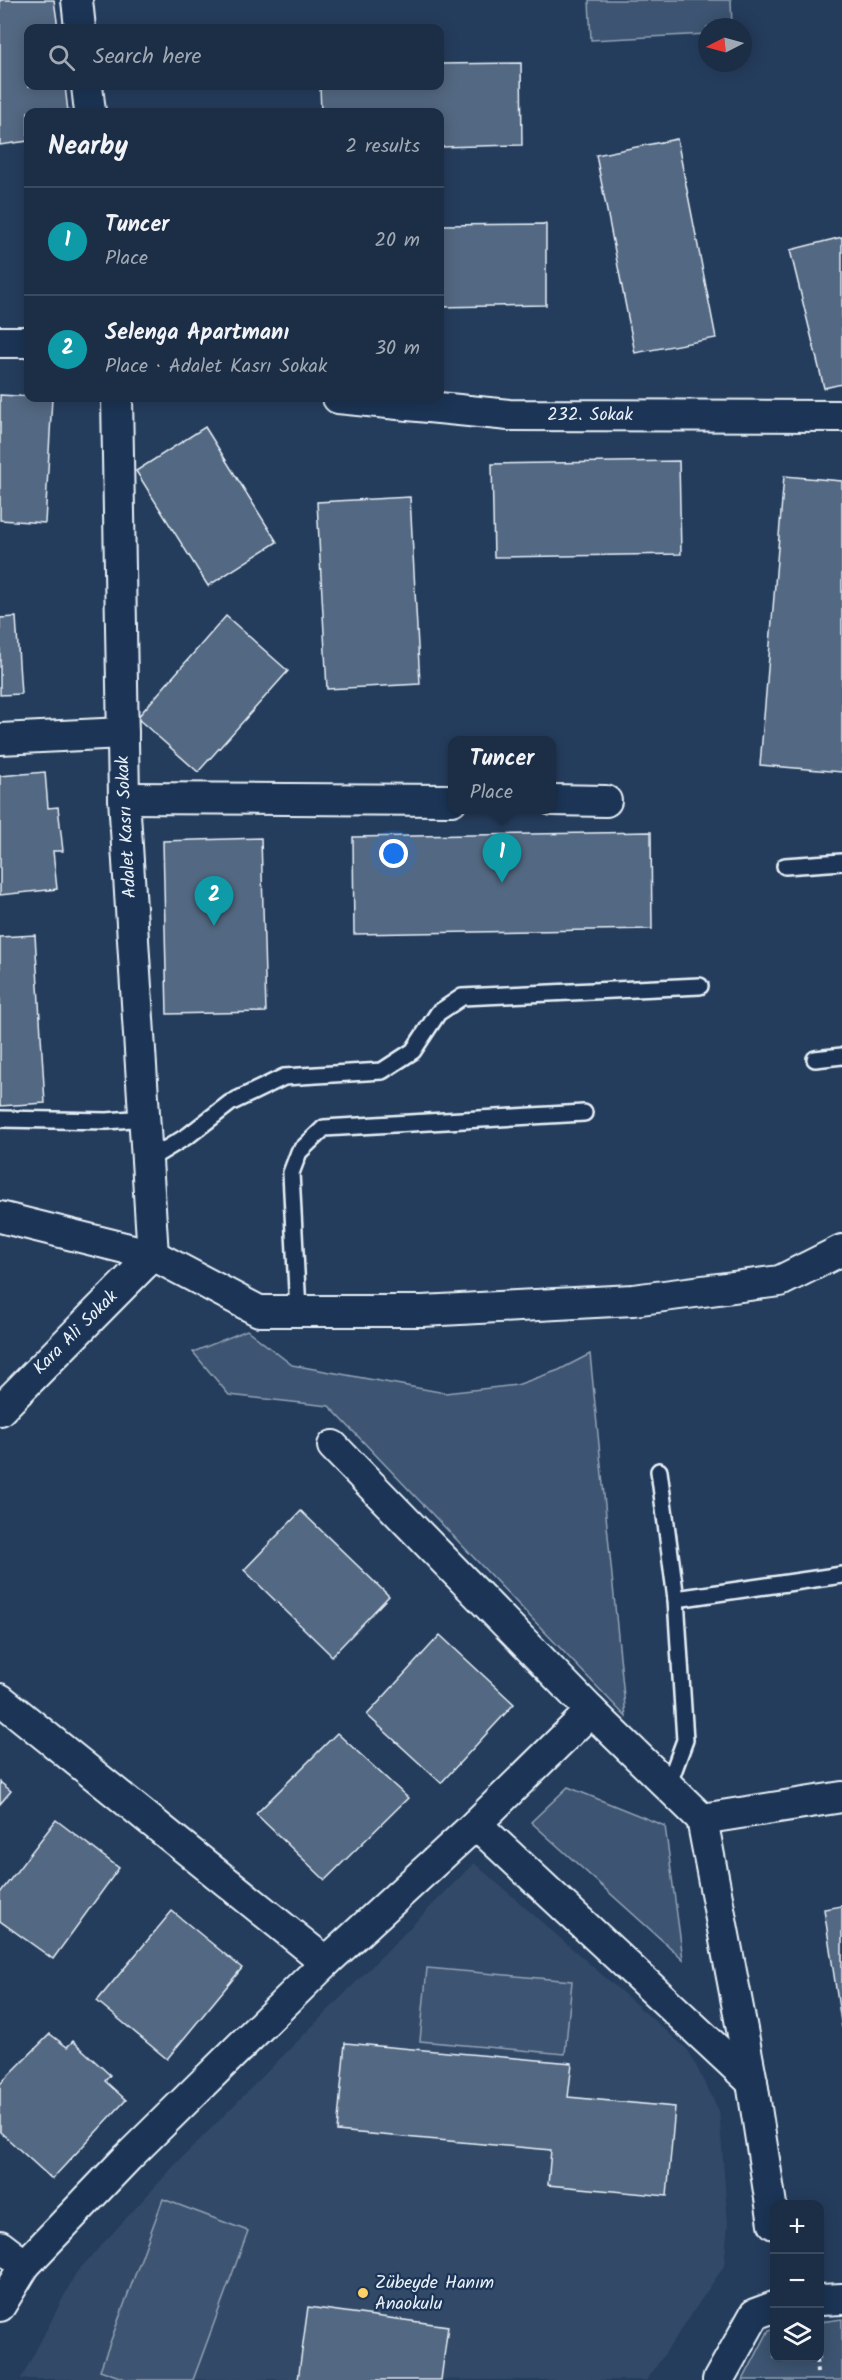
<!DOCTYPE html>
<html lang="en">
<head>
<meta charset="utf-8">
<style>
	:root { --surface:#1c2e46; --page:#293a51; --text:#f1f3f6; --muted:#a0a8b3; --line:#3a4a5f; --accent:#1a73e8 }
	body { margin:0; font-family:Kalam,sans-serif; background:var(--page); color:var(--text) }
	.controls { position:absolute; right:18px; bottom:18px; display:grid; overflow:hidden; border-radius:12px; box-shadow:0 3px 15px #0003 }
	.controls button { width:54px; height:54px; display:grid; place-items:center; padding:0; border:0; border-bottom:2px solid var(--line); background:var(--surface); color:var(--text); font:30px sans-serif }
	.compass { position:absolute; left:698px; top:18px; width:54px; height:54px; border-radius:50%; background:var(--surface); box-shadow:0 3px 15px #0003; rotate:264deg }
	.you { position:absolute; left:394px; top:854px; width:21px; height:21px; margin:-15px; border:4px solid #fff; border-radius:50%; background:#1a73e8; box-shadow:0 0 0 9px #1a73e833 }
	.badge { display:grid; place-items:center; width:39px; height:39px; border-radius:50%; background:var(--accent); color:#fff; font-size:20px; font-weight:700 }
	.pin { position:absolute; translate:-50% -50px; filter:drop-shadow(0 2px 3px #0008) }
	.pin::after { content:''; position:absolute; top:32px; width:21px; height:18px; background:inherit; clip-path:polygon(0 0,100% 0,50% 100%) }
	.popup { position:absolute; left:448px; top:736px; width:108px; height:78px; box-sizing:border-box; display:grid; place-content:center; border-radius:12px; background:var(--surface); filter:drop-shadow(0 2px 4px #0005); font-size:20px; white-space:nowrap; color:var(--muted) }
	.popup b { font-size:22px; color:var(--text) }
	.popup::after { content:''; position:absolute; left:50%; top:100%; margin-left:-12px; border:12px solid transparent; border-top-color:var(--surface) }
	.list { margin:0; padding:0; list-style:none }
	h2 { display:flex; justify-content:space-between; align-items:center; height:78px; margin:0; padding:0 24px; font-size:26px }
	h2 small { font-size:20px; font-weight:400; color:var(--muted) }
	.list li { display:grid; grid-template-columns:39px 1fr auto; gap:18px; align-items:center; box-sizing:border-box; height:108px; padding:0 24px; border-top:2px solid var(--line) }
	.list b { display:block; font-size:22px; white-space:nowrap }
	.list p { margin:0; font-size:20px; white-space:nowrap; color:var(--muted) }
	.list em { font-size:20px; font-style:normal; color:var(--muted) }
	.icon { flex:none; width:33px; height:33px; fill:none; stroke:currentColor; stroke-width:2; stroke-linecap:round; stroke-linejoin:round }
	.map { position:relative; flex:none; width:842px; height:2380px; overflow:hidden }
	.search { position:absolute; background:var(--surface); box-shadow:0 3px 15px #0003; left:24px; top:24px; width:420px; height:66px; display:flex; align-items:center; gap:15px; box-sizing:border-box; padding:0 21px; border-radius:12px; color:var(--muted); font-size:22px }
	.panel { position:absolute; background:var(--surface); box-shadow:0 3px 15px #0003; left:24px; top:108px; width:420px; height:294px; border-radius:12px }
	.map>svg:first-child { display:block }
	.built { fill:#334a68 }
	.green { fill:#3e5472; stroke:#93a2b5; stroke-width:1.5 }
	.building { fill:#536782; stroke:#e8f1f8; stroke-width:1.5 }
	.lines { fill:none; stroke-linecap:round; stroke-linejoin:round }
	.lane-casing { stroke:#e8f1f8; stroke-width:20 }
	.street-casing { stroke:#e8f1f8; stroke-width:34 }
	.path { stroke:#e8f1f8; stroke-width:4; stroke-dasharray:6 4.5; stroke-linecap:butt }
	.lane { stroke:#1d3557; stroke-width:15 }
	.street { stroke:#1d3557; stroke-width:30 }
	.poi-dot { fill:#ffd166; stroke:#1d3557; stroke-width:2 }
	.labels { text-anchor:middle; dominant-baseline:central; stroke-width:4.5; stroke-linejoin:round; paint-order:stroke }
	.street-label { font-size:18px; fill:#e8f1f8; stroke:#1d3557 }
	.poi-label { font-size:18px; fill:#e8f1f8; stroke:#1d3557; text-anchor:start }
</style>
</head>
<body>
<div class="map">
<svg width="842" height="2380" viewBox="0 0 842 2380">
	<rect width="100%" height="100%" fill="#253d5d"/>
	<filter id="ink" filterUnits="userSpaceOnUse"><feTurbulence type="fractalNoise" baseFrequency=".0167" numOctaves="2"/><feDisplacementMap in="SourceGraphic" scale="12" xChannelSelector="R" yChannelSelector="G"/><feConvolveMatrix kernelMatrix="1 2 1 2 8 2 1 2 1" color-interpolation-filters="sRGB"/></filter>
	<g filter="url(#ink)">
		<polygon class="built" points="474,1863 688,2050 719,2111 728,2224 724,2266 647,2380 21,2379 76,2273 175,2165"/>
		<g class="green">
			<polygon points="589,0 731,0 732,27 707,27 707,34 591,40"/>
			<polygon points="247,1330 292,1365 445,1393 517,1385 559,1370 590,1354 626,1717 329,1406 229,1395 193,1352"/>
			<polygon points="568,1787 665,1826 683,1959 531,1822"/>
			<polygon points="427,1968 572,1981 565,2054 420,2041"/>
			<polygon points="163,2199 248,2231 193,2380 128,2380 100,2370"/>
			<polygon points="842,2319 842,2380 743,2380 769,2330 774,2329 774,2358 820,2358 820,2322"/>
		</g>
		<g class="building">
			<polygon points="0,0 54,0 58,28 28,28 28,86 65,86 68,112 28,112 28,141 0,145"/>
			<polygon points="521,63 522,145 440,147 440,112 321,112 320,86 440,86 440,64"/>
			<polygon points="677,139 716,338 635,353 596,155"/>
			<polygon points="546,224 546,305 440,307 440,225"/>
			<polygon points="842,237 842,384 824,388 790,250"/>
			<polygon points="0,395 52,398 45,523 0,520"/>
			<polygon points="205,427 277,542 208,586 136,471"/>
			<polygon points="679,461 681,554 494,557 492,464"/>
			<polygon points="784,476 842,481 842,772 760,765"/>
			<polygon points="410,497 420,684 327,689 317,502"/>
			<polygon points="226,616 288,671 198,772 137,718"/>
			<polygon points="16,617 21,694 0,695 0,618"/>
			<polygon points="45,772 48,808 58,807 63,851 53,851 57,889 0,895 0,776"/>
			<polygon points="651,832 652,929 354,934 353,837"/>
			<polygon points="261,838 266,1012 167,1014 163,841"/>
			<polygon points="35,935 45,1103 0,1106 0,937"/>
			<polygon points="301,1511 389,1596 332,1656 244,1570"/>
			<polygon points="440,1635 514,1704 441,1783 367,1715"/>
			<polygon points="337,1733 408,1798 325,1880 256,1814"/>
			<polygon points="0,1782 11,1791 0,1804"/>
			<polygon points="56,1820 119,1868 53,1959 0,1921 0,1893"/>
			<polygon points="842,1906 842,2028 824,1909"/>
			<polygon points="172,1911 242,1968 167,2059 97,2001"/>
			<polygon points="50,2034 67,2047 73,2041 110,2075 105,2081 126,2100 52,2179 0,2132 0,2084"/>
			<polygon points="345,2043 572,2063 568,2097 675,2107 667,2196 548,2185 551,2150 337,2131"/>
			<polygon points="308,2307 448,2326 441,2380 298,2380"/>
		</g>
		<g class="lines">
			<g class="lane-casing">
				<g id="lane">
					<polyline points="785,866 842,862"/>
					<polyline points="815,1059 842,1056"/>
					<polyline points="0,1119 107,1121 144,1118"/>
					<polyline points="146,1161 189,1135 230,1103 284,1077 382,1071 413,1051 438,1013 462,997 700,986"/>
					<polyline points="298,1311 291,1173 299,1152 324,1128 584,1113"/>
					<polyline points="659,1471 676,1599 685,1740 668,1786"/>
					<polyline points="676,1599 842,1575"/>
				</g>
			</g>
			<g class="street-casing">
				<g id="street">
					<polyline points="77,0 80,28"/>
					<polyline points="87,86 90,112"/>
					<polyline points="0,342 28,342"/>
					<polyline points="338,398 509,415 842,416"/>
					<polyline points="0,739 123,733"/>
					<polyline points="124,798 452,800"/>
					<polyline points="552,800 606,801"/>
					<polyline points="0,1217 153,1255 259,1311 422,1311 633,1300 780,1281 842,1250"/>
					<polyline points="0,1410 153,1255 124,798 117,398"/>
					<polyline points="333,1446 591,1711 702,1819 752,2082 774,2224"/>
					<polyline points="0,1699 326,1962"/>
					<polyline points="702,1819 842,1797"/>
					<polyline points="476,1824 752,2082"/>
					<polyline points="0,2246 25,2265"/>
					<polyline points="820,2300 842,2299"/>
					<polyline points="0,2306 25,2265 128,2157 326,1962 476,1824 591,1711"/>
					<polyline points="718,2380 755,2314 774,2307"/>
				</g>
			</g>
			<polyline class="path" points="816,2358 817,2373"/>
			<use href="#lane" class="lane"/>
			<use href="#street" class="street"/>
		</g>
	</g>
	<circle class="poi-dot" cx="363" cy="2293" r="6"/>
	<g class="labels">
		<g class="street-label">
			<text x="590" y="415">232. Sokak</text>
			<text transform="translate(127 827) rotate(-93)">Adalet Kasrı Sokak</text>
			<text transform="translate(76 1333) rotate(-45)">Kara Ali Sokak</text>
		</g>
		<g class="poi-label">
			<text x="375" y="2283">Zübeyde Hanım<tspan x="375" dy="21">Anaokulu</tspan></text>
		</g>
	</g>
</svg>
<div class="controls">
<button>+</button>
<button>−</button>
<button><svg class="icon" aria-label="layers" viewBox="0 0 24 24"><path d="M12 4l9 5-9 5-9-5zM3 14l9 5 9-5"/></svg></button>
</div>
<svg class="compass" viewBox="-18 -18 36 36"><path d="M0-13l5 13h-10z" fill="#e53935"/><path d="M0 13l5-13h-10z" fill="#a0a8b3"/></svg>
<div class="you"></div>
<div class="pin badge" style="left:502px;top:883px;background:#0f9aa8">1</div>
<div class="popup"><b>Tuncer</b>Place</div>
<div class="pin badge" style="left:214px;top:926px;background:#0f9aa8">2</div>
<div class="search"><svg class="icon" aria-label="search" viewBox="0 0 24 24"><circle cx="10" cy="10" r="6"/><path d="M15 15l6 6"/></svg>Search here</div>
<section class="panel">
<h2>Nearby<small>2 results</small></h2>
<ul class="list">
<li><span class="badge" style="background:#0f9aa8">1</span><div><b>Tuncer</b><p>Place</p></div><em>20 m</em></li>
<li><span class="badge" style="background:#0f9aa8">2</span><div><b>Selenga Apartmanı</b><p>Place · Adalet Kasrı Sokak</p></div><em>30 m</em></li>
</ul>
</section>
</div>
</body>
</html>
